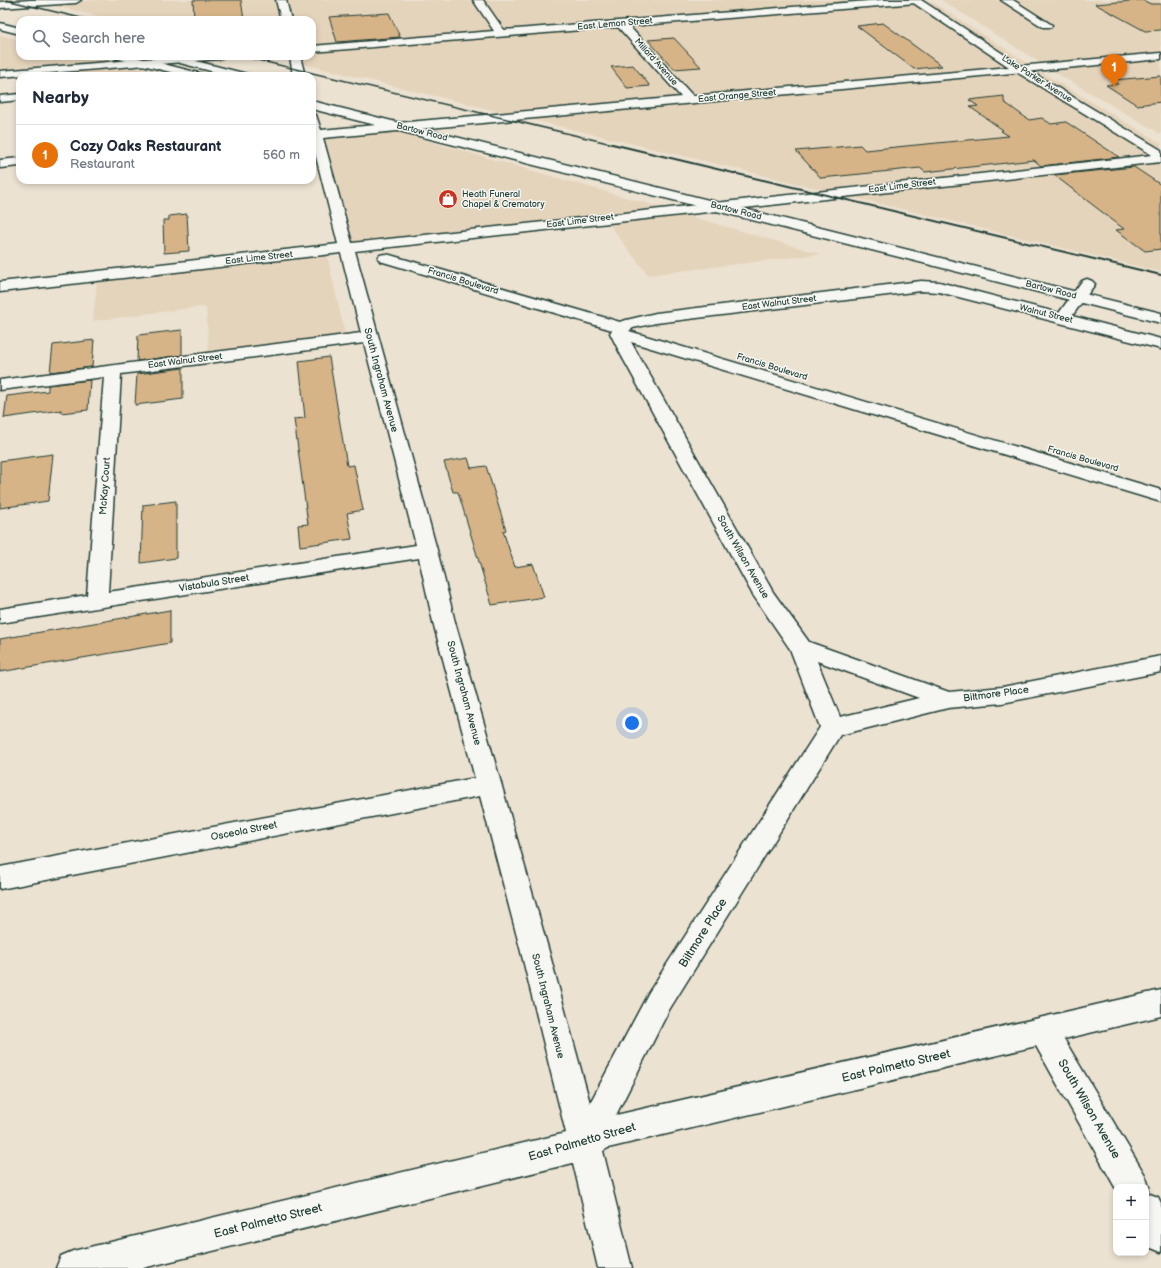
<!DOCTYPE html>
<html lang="en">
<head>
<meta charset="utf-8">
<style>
	:root { --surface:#fff; --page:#f6f6f7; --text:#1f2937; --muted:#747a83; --line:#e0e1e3; --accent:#c8321e }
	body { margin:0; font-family:"Balsamiq Sans",sans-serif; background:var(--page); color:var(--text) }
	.controls { position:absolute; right:12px; bottom:12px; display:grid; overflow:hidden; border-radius:8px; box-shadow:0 2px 6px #0003 }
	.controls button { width:36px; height:36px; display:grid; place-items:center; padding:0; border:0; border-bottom:1px solid var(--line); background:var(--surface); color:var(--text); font:20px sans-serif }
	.you { position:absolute; left:632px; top:723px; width:14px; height:14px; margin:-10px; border:3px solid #fff; border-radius:50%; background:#1a73e8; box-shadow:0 0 0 6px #1a73e833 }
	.badge { display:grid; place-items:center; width:26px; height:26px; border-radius:50%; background:var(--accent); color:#fff; font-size:13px; font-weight:700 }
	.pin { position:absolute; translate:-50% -33px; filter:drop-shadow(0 1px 2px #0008) }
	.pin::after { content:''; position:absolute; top:21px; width:14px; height:12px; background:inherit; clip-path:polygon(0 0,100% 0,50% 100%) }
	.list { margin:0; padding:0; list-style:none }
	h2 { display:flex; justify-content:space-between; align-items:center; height:52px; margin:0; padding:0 16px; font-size:17px }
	h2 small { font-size:13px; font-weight:400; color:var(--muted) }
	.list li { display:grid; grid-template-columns:26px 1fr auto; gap:12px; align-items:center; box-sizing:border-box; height:60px; padding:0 16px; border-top:1px solid var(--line) }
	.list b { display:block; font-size:15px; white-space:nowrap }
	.list p { margin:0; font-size:13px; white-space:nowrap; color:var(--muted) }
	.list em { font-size:13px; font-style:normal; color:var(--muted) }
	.icon { flex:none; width:22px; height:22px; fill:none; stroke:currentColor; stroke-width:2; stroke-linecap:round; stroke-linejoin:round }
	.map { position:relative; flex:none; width:1161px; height:1268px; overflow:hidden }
	.search { position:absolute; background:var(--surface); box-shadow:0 2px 6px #0003; left:16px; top:16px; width:300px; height:44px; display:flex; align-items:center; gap:10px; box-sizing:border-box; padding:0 14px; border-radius:12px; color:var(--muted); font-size:15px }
	.panel { position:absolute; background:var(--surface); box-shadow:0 2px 6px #0003; left:16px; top:72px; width:300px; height:112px; border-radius:12px }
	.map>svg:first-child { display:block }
	.built { fill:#e5d4bc }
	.building { fill:#d6b488; stroke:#1f3d34 }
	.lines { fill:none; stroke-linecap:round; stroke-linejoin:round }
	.minor-casing { stroke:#1f3d34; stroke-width:3 }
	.major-casing { stroke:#1f3d34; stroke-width:3 }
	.minor { fill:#f6f6f2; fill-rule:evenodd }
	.major { fill:#f6f6f2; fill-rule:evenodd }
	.rail-far1 { stroke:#1f3d34; stroke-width:1.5 }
	.rail { stroke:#1f3d34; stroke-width:2 }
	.labels { text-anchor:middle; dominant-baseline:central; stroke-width:3; stroke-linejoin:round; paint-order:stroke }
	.far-street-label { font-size:9px; fill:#1f3d34; stroke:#f6f6f2 }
	.far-poi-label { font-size:9px; fill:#1f3d34; stroke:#f6f6f2; text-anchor:start }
	.street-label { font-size:10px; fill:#1f3d34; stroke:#f6f6f2 }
	.near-street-label { font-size:12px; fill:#1f3d34; stroke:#f6f6f2 }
</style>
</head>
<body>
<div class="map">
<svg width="1161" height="1268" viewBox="0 0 1161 1268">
	<rect width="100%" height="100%" fill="#ece2d2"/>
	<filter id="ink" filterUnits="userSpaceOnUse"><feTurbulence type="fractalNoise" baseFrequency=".025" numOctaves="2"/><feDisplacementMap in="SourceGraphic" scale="8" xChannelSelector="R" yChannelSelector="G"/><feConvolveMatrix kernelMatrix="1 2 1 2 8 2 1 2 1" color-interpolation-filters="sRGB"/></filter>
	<g filter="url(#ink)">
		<g class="built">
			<polygon points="98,0 276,0 280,20 115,20 46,4"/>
			<polygon points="287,0 473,0 494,32 312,47 312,20 292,20"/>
			<polygon points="484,0 893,0 505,31"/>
			<polygon points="941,0 1001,0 1046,27 1055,26 1012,0 1160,0 1161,53 1042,64"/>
			<polygon points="931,1 1031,65 1021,66 922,2"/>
			<polygon points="912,2 1010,67 694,97 629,25"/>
			<polygon points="618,26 682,98 509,114 303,64 301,56 312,56 312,51"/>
			<polygon points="0,35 20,40 20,56 87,56 115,63 0,72"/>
			<polygon points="1161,58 1161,134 1049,69"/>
			<polygon points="129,66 169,76 78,76 77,70"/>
			<polygon points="1038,70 1161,143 1161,150 1028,71"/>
			<polygon points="1017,72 1154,155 828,191 525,118"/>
			<polygon points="390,130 663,208 353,243 324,137"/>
			<polygon points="1161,161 1161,272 848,196"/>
			<polygon points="682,214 821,254 648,275 607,222"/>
			<polygon points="327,255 345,334 294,342 209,353 206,308 199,307 93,321 97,280"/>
		</g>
		<g class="building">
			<polygon points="193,0 241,0 244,20 194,20"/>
			<polygon points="1142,0 1151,4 1161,4 1161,30 1145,31 1095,4"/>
			<polygon points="389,13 400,37 337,42 329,17"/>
			<polygon points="883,23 942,66 914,69 857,26"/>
			<polygon points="674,38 701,67 674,69 648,40"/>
			<polygon points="633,65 650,86 627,88 611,67"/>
			<polygon points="1161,76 1161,102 1137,105 1106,85 1118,84 1112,80"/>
			<polygon points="1004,96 1004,102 1029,120 1042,118 1051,124 1066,122 1119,157 1041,166 1034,160 925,172 920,168 821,178 796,151 860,145 865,150 1009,136 1001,131 1003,130 970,107 978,106 969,100"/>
			<polygon points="1134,167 1161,185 1161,249 1145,251 1116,230 1124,229 1054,175"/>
			<polygon points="187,214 189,251 164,253 163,220 169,220 169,216"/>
			<polygon points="182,330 182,355 137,361 138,335"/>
			<polygon points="94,340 92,367 50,372 53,345"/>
			<polygon points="329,357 347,466 354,465 363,510 347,513 352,539 300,546 298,525 308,524 294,419 305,418 299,361"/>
			<polygon points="183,368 183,399 135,405 137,374"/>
			<polygon points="90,380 88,410 61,413 61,410 4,418 7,396 48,391 48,385"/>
			<polygon points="53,454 48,501 0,508 0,461"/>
			<polygon points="468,458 471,468 486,466 506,530 503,531 515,567 533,564 544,597 492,605 458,492 453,492 444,462"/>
			<polygon points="176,501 176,558 141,563 143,505"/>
			<polygon points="170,610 170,643 0,672 0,639"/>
		</g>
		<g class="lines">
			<g class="minor-casing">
				<g id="minor">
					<polygon points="276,0 286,0 291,20 281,20"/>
					<path d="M473,0H483L504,30L881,0H922L917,3L629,26L693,96L1161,53V59L323,138L352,243L1161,154V162L355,251L437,550L455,622L548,948L590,1103L649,992L820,727L790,649L753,595L620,353L610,333L612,330L380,261L378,258L380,255L385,254L390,255L620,322L622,321L656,313L921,281L939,282L1059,313L1082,281L1087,279L1092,281L1095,284L1072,316L1161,339V349L939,292L921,291L656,323L633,328L629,331L1161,490V502L631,342L773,592L809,642L949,692L1002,687L1161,656V672L1002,703L948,708L840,735L669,1010L616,1115L1161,990V1016L1064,1039L1145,1175L1149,1187L1147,1193L1158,1197L1161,1203V1252L1149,1247L1146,1241V1187H1116V1189L1036,1046L608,1148L603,1151L632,1268H598L573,1163L143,1268H56L61,1256L73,1251L566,1133L520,948L480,796L0,889V867L475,778L433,622L419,558L0,623V609L87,595L104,377L0,390V380L361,333L341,253L0,292V282L338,244L312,141V114L316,115L321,130L681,97L618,27L312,52V46L494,31ZM364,343L416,545L108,592L121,374ZM817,661L919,698L840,717Z"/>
					<polygon points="1001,0 1013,0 1052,25 1051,27 1043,27"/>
					<polygon points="180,56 225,56 220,59 0,77 0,71"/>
					<polygon points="290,56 300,56 305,76 293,76"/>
					<polygon points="20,94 20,100 0,102 0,96"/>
					<polygon points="20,158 20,166 0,168 0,160"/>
				</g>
			</g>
			<g class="major-casing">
				<g id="major">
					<polygon points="31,0 81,0 76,3 0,8 0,2"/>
					<polygon points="909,0 921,0 1023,67 1161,150 1161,159 1157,158 1015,71"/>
					<polygon points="0,23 20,28 20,34 0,29"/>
					<polygon points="114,56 132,56 203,74 205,76 186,76 115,58"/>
					<polygon points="184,58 247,74 249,76 230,76 180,63 179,61"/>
					<polygon points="312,101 1161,313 1161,323 312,109"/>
				</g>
			</g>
			<use href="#minor" class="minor"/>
			<use href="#major" class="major"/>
			<g class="rail-far1">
				<polyline points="6,0 89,20"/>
				<polyline points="241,56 612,144"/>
			</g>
			<polyline class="rail" points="608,143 1161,275"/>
		</g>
	</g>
	<defs>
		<g id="shop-disc" transform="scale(1)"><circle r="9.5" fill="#c8321e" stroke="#f6f6f2"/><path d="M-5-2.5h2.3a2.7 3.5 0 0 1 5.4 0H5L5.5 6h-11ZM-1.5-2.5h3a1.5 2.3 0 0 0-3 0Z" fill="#fff"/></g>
	</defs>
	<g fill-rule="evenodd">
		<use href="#shop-disc" x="448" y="199"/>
	</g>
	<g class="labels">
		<g class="far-street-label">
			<text transform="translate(615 24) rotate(-5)">East Lemon Street</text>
			<text transform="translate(656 62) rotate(48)">Millard Avenue</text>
			<text transform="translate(1037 79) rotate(32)">Lake Parker Avenue</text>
			<text transform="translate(737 96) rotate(-5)">East Orange Street</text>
			<text transform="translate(422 132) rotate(14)">Bartow Road</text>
			<text transform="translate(902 186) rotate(-7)">East Lime Street</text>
			<text transform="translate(736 211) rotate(14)">Bartow Road</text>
			<text transform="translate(580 221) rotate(-7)">East Lime Street</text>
			<text transform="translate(259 258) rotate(-6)">East Lime Street</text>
			<text transform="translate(463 281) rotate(17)">Francis Boulevard</text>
			<text transform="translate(1051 290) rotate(14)">Bartow Road</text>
			<text transform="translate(779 303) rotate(-7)">East Walnut Street</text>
			<text transform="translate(1046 314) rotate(14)">Walnut Street</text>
			<text transform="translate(185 361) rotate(-7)">East Walnut Street</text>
			<text transform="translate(772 367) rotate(17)">Francis Boulevard</text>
			<text transform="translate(1083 459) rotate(16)">Francis Boulevard</text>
		</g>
		<g class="far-poi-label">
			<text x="462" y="194">Heath Funeral<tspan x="462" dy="10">Chapel &amp; Crematory</tspan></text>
		</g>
		<g class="street-label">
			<text transform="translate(381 380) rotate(75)">South Ingraham Avenue</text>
			<text transform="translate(105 486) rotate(-86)">McKay Court</text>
			<text transform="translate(743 557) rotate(60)">South Wilson Avenue</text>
			<text transform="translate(214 583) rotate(-9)">Vistabula Street</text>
			<text transform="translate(464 693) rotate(75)">South Ingraham Avenue</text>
			<text transform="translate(996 694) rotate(-8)">Biltmore Place</text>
			<text transform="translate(244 831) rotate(-11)">Osceola Street</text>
			<text transform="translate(548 1006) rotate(76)">South Ingraham Avenue</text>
		</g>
		<g class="near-street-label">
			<text transform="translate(703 933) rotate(-58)">Biltmore Place</text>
			<text transform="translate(896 1066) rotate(-13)">East Palmetto Street</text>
			<text transform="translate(1089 1109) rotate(60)">South Wilson Avenue</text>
			<text transform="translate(582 1142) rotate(-16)">East Palmetto Street</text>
			<text transform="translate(268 1221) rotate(-14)">East Palmetto Street</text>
		</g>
	</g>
</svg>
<div class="controls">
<button>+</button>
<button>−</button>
</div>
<div class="you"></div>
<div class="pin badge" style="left:1114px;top:87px;background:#e8710a">1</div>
<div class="search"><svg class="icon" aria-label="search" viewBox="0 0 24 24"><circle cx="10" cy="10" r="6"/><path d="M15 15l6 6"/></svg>Search here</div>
<section class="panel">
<h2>Nearby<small></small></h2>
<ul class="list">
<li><span class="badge" style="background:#e8710a">1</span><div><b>Cozy Oaks Restaurant</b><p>Restaurant</p></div><em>560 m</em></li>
</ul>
</section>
</div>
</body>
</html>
